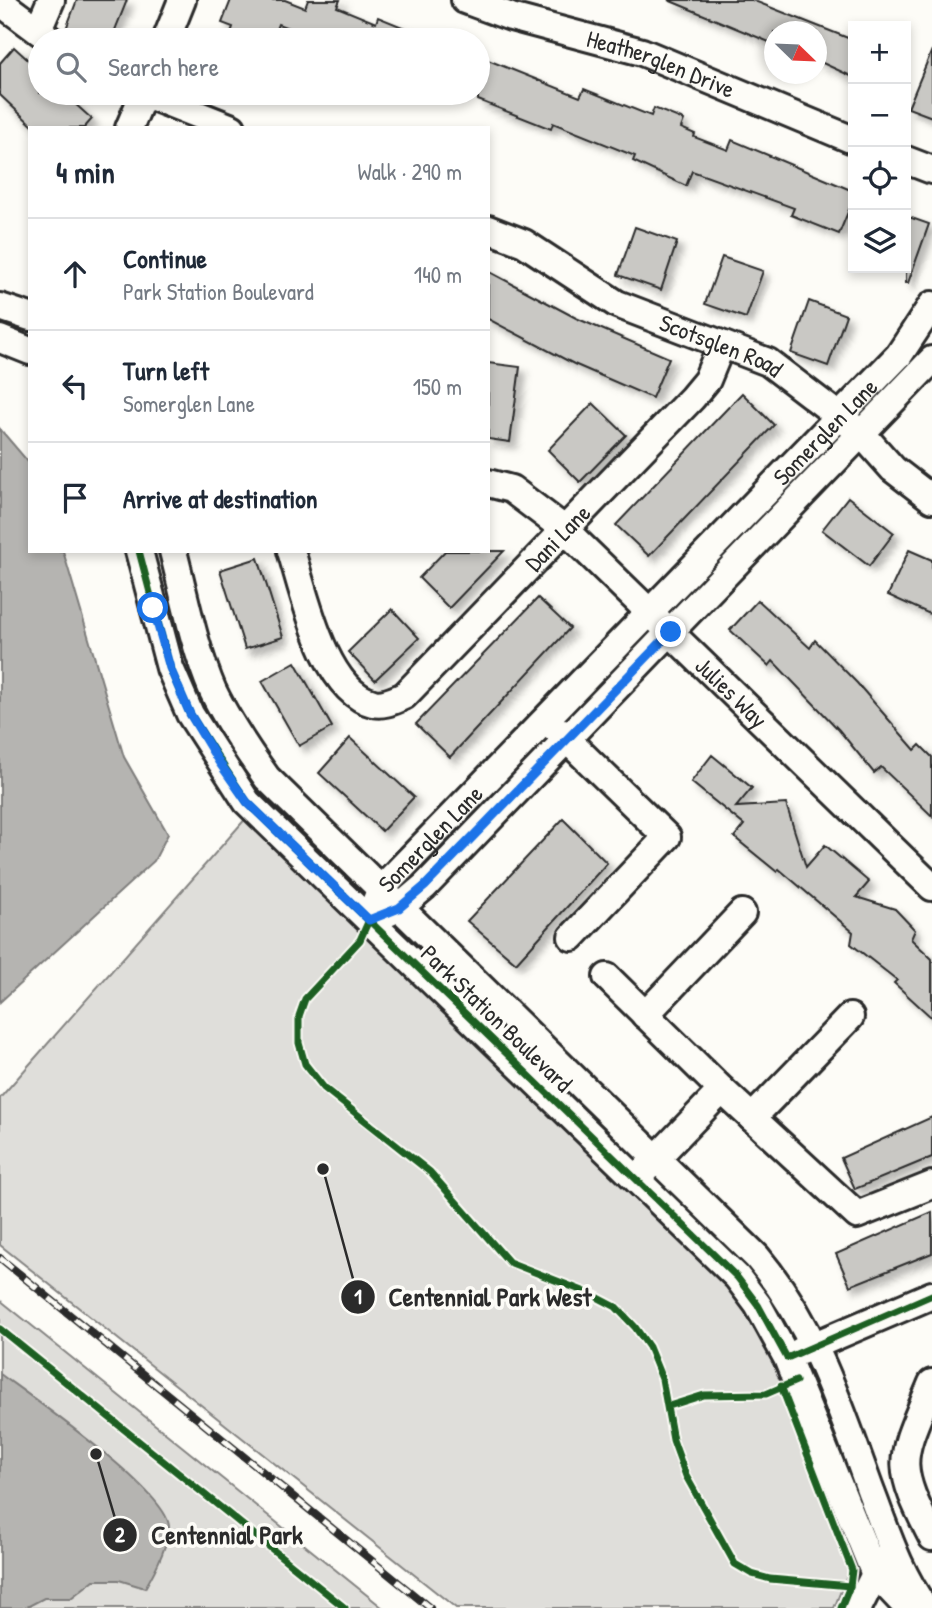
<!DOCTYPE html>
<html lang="en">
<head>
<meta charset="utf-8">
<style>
	:root { --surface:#fff; --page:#f2f2f3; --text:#1f2937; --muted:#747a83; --line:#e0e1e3 }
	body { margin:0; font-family:"Patrick Hand",sans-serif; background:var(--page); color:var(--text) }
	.controls { position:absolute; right:21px; top:21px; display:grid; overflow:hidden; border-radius:0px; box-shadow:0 4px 10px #0003 }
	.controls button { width:63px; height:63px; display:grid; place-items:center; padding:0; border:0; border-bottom:2px solid var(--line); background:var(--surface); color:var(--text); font:35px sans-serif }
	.compass { position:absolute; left:764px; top:21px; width:63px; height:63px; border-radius:50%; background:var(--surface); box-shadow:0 4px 10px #0003; rotate:113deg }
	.stop { position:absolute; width:21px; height:21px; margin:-16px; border:5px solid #1a73e8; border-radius:50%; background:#fff }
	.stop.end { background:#1a73e8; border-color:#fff; box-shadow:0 2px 7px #0008 }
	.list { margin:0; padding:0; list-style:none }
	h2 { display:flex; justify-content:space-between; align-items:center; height:91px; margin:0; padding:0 28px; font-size:30px }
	h2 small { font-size:23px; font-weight:400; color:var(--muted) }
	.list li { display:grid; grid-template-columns:46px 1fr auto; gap:21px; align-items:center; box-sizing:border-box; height:112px; padding:0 28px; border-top:2px solid var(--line) }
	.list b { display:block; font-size:26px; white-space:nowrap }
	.list p { margin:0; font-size:23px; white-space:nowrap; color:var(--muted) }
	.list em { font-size:23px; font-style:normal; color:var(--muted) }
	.icon { flex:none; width:38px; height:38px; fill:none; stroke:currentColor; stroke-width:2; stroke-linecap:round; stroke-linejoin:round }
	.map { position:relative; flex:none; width:932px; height:1608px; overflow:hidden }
	.search { position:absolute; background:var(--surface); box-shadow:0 4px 10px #0003; left:28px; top:28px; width:462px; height:77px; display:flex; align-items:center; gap:18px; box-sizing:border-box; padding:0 24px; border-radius:38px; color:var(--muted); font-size:26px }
	.panel { position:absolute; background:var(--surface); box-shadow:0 4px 10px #0003; left:28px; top:126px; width:462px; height:427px; border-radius:0px }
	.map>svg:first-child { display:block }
	.green { fill:#dfdeda; stroke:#858482; stroke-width:2 }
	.water { fill:#b5b4b1; stroke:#7e7d7b; stroke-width:2 }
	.building { fill:#c9c8c4; stroke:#2b2b2b; stroke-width:2; filter:url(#shadow) }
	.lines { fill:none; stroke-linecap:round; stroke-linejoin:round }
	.minor-casing { stroke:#2b2b2b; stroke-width:32 }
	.minor { stroke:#fdfcf7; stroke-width:26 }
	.rail-casing { stroke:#2b2b2b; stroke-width:8 }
	.rail { stroke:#fdfcf7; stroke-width:5; stroke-dasharray:16; stroke-linecap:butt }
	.cycleway-casing { stroke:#fdfcf7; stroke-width:11 }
	.cycleway { stroke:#1b5e20; stroke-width:7 }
	.route { stroke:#1a73e8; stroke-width:9 }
	.labels { text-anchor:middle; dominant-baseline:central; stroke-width:7; stroke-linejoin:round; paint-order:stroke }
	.street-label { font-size:24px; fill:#2b2b2b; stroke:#fdfcf7 }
	.leader { fill:none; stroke:#2b2b2b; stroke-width:2.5 }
	.callout-dot { fill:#2b2b2b; stroke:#fdfcf7; stroke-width:2.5 }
	.mark-label { font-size:21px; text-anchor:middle; font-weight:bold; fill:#fff }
	.callout-label { font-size:26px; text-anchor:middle; font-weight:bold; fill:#2b2b2b; stroke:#fdfcf7; stroke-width:7; stroke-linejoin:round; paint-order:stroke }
</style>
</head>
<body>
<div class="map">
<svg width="932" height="1608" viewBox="0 0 932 1608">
	<defs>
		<filter id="shadow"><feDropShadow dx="6" dy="6" stdDeviation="3.5" flood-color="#0004"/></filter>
	</defs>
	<rect width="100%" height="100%" fill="#fdfcf7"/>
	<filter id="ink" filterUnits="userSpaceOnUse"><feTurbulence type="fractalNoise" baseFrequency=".0143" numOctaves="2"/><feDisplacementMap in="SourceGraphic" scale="14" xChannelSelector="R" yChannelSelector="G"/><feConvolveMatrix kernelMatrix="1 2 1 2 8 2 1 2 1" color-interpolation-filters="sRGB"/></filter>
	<g filter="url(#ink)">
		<g class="green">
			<polygon points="262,800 721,1241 767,1289 794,1342 867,1526 834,1608 456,1608 0,1245 0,1098"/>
			<polygon points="0,1300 383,1608 0,1608"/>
		</g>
		<g class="water">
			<polygon points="0,429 30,464 30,551 63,551 124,757 168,834 154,861 0,1002"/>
			<path d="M0,1374C31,1397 171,1494 169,1528C167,1548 155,1571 145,1588L119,1580H94L71,1598H44L25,1608H0Z"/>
		</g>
		<g class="building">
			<polygon points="77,0 127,0 111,40 93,40 66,29"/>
			<polygon points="231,0 285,0 305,8 308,0 340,0 337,7 376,23 378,17 405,28 400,40 374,40 357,34 355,40 320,40 278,24 272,40 250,34 248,39 231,33 233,27 222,23"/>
			<polygon points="668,0 752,0 853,40 853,77 816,60 816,32 774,32 774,44"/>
			<polygon points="14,47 40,71 40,93 63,93 92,119 84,128 35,128 0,95 0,63"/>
			<polygon points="932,50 932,117 908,108"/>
			<polygon points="478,56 580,97 584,89 651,116 654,108 684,120 681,128 695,134 694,137 728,150 732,140 853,191 853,200 839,234 791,215 794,208 692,171 686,186 633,161 635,156 553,123 551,129 478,100"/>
			<polygon points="906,216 929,224 908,283 906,283"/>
			<polygon points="635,227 677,242 661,290 618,275"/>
			<polygon points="722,257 763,271 746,318 705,304"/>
			<polygon points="488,271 576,318 669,358 652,398 574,364 488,319"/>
			<polygon points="809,301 846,315 828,366 791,353"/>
			<polygon points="488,363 520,367 510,442 488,439"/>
			<polygon points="742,393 774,425 649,556 616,525"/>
			<polygon points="593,403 626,435 580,482 548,450"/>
			<polygon points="848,497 894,533 869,566 822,530"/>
			<polygon points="909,550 932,560 932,615 888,595"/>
			<polygon points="445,551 504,551 449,608 419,578"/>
			<polygon points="258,558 283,637 245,649 220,570"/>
			<polygon points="538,598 570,628 450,757 416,724"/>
			<polygon points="758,600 810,648 815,640 857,683 915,750 920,745 932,757 932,816 881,767 874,773 839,730 773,661 769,666 730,630"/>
			<polygon points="392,609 419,638 375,680 348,652"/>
			<polygon points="295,662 332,727 299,746 262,681"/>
			<polygon points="350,738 414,797 382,831 319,773"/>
			<polygon points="712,755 752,788 736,807 786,804 806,867 825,845 869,882 856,897 895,909 915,930 911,939 932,959 932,1018 894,983 897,980 851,944 853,932 779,869 777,872 734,837 744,825 691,782"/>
			<polygon points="563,819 607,863 516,963 467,921"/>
			<polygon points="932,1117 932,1157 855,1189 841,1158"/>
			<polygon points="932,1212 932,1253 850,1286 836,1254"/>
		</g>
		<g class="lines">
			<g class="minor-casing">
				<g id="minor">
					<path id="s1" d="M465,0L511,17L642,52L853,140"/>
					<polyline points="0,2 51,40"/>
					<polyline points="38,30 51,0"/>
					<polyline points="166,40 182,0"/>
					<polyline points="143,93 232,128"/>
					<polyline points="129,128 144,93"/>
					<polyline points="906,160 932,170"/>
					<path id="s2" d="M488,229L524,243L617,304L768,362L861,433L893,469L932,499"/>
					<polyline points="0,307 30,317"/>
					<polyline points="0,339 30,351"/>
					<path id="s3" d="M488,483L511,489L564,529L932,887"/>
					<polyline points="139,551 170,668 190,714 247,802 737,1277 758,1305 787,1358 874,1572 908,1608"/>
					<path d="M173,551C185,598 194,647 213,691C228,722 247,750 267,778L757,1257C816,1328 840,1407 871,1492C886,1531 900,1575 925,1608"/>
					<path id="s4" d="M291,551C304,592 324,691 373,703C383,706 394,700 404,696L692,398L707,380L721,346"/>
					<polyline points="555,728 667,837 572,937"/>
					<path id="s5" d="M374,906L380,890L899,355L932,305"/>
					<polyline points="383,915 399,908 425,886 932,360"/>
					<polyline points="607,977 722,1090"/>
					<polyline points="645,1015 742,913"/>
					<polyline points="752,1118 850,1017"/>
					<polyline points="643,1172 722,1090 857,1215 932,1185"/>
					<polyline points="801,1351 932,1295"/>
					<path d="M932,1383C900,1460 893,1461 932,1537"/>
					<polyline points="858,1608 882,1560"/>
				</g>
			</g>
			<use href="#minor" class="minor"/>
			<g class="rail-casing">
				<polyline id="rail" points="0,1258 430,1608"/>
			</g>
			<use href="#rail" class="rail"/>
			<g class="cycleway-casing">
				<g id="cycleway">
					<polyline points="139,551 170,668 190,714 247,802 737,1277 758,1305 787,1358 932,1295"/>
					<polyline points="369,920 360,940 305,999 299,1016 299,1043 305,1064 324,1088 430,1172 509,1262 593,1295 616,1307 635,1327 649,1347 662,1379 673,1440 686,1476 735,1564 752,1574 770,1579 850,1586"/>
					<polyline points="0,1329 345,1608"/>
					<polyline points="781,1386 852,1570 850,1586 841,1608"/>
					<polyline points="669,1406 704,1395 766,1394 796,1381"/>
				</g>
			</g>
			<use href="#cycleway" class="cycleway"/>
		</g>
	</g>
	<g class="lines" filter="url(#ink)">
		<polyline class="route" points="153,608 170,668 190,714 219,762 247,802 369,920 399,908 425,886 671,632"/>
	</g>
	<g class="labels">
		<g class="street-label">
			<text stroke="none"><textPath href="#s1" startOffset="206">Heatherglen Drive</textPath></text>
			<text stroke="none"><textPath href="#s2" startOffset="262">Scotsglen Road</textPath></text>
			<text stroke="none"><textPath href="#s5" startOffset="656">Somerglen Lane</textPath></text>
			<text stroke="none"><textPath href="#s4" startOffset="432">Dani Lane</textPath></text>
			<text stroke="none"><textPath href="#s3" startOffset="324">Julies Way</textPath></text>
			<text stroke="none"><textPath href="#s5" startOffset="89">Somerglen Lane</textPath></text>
			<text transform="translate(497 1018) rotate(44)">Park Station Boulevard</text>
		</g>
	</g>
	<path class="leader" d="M323 1169L358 1297M96 1454L120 1535"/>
	<g class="callout-dot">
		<circle cx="323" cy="1169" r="7"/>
		<circle cx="96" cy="1454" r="7"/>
		<circle cx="358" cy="1297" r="18"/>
		<circle cx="120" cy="1535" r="18"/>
	</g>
	<g class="mark-label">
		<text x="358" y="1304">1</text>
		<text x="120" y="1542">2</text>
	</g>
	<g class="callout-label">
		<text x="490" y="1306">Centennial Park West</text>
		<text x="227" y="1544">Centennial Park</text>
	</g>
</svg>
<div class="controls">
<button>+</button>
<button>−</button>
<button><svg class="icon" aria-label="locate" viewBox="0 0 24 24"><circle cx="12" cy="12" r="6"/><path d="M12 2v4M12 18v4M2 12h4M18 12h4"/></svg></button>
<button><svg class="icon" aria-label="layers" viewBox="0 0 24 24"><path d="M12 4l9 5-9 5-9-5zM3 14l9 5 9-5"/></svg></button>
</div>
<svg class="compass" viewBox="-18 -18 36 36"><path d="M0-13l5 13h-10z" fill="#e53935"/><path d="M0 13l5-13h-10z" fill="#747a83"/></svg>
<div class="stop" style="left:153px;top:608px"></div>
<div class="stop end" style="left:671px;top:632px"></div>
<div class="search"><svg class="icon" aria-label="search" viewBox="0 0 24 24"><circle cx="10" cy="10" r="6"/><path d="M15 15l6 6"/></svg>Search here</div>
<section class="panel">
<h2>4 min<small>Walk · 290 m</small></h2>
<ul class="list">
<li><svg class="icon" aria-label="ahead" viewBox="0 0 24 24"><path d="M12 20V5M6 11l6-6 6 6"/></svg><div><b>Continue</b><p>Park Station Boulevard</p></div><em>140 m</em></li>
<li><svg class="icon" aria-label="left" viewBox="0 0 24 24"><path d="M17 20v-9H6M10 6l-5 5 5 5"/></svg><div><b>Turn left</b><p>Somerglen Lane</p></div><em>150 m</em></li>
<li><svg class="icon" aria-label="arrive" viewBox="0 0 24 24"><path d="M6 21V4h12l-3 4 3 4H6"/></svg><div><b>Arrive at destination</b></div></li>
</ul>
</section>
</div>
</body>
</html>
